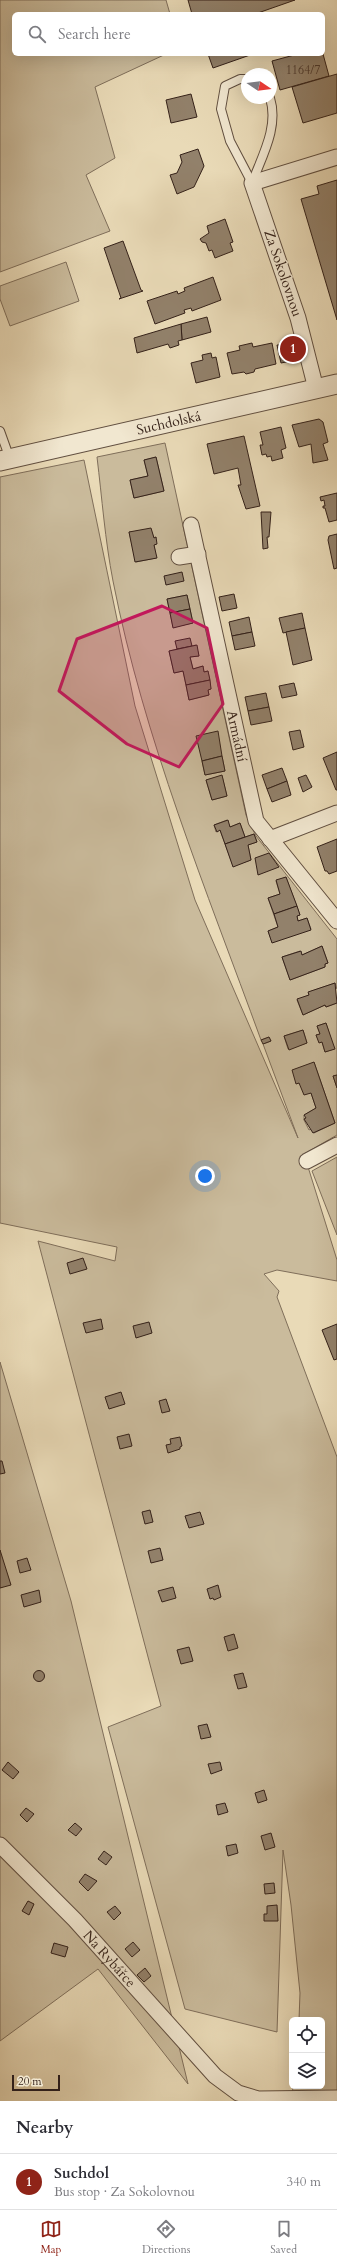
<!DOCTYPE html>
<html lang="en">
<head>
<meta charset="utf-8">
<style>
	:root { --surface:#fff; --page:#f2f2f3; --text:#2b2b33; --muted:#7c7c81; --line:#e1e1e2; --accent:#8f2418 }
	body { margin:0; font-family:Cardo,serif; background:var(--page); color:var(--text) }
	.controls { position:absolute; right:12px; bottom:12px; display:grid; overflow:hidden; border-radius:6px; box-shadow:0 4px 16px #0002 }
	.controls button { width:36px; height:36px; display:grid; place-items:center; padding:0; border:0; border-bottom:1px solid var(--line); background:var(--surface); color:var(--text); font:20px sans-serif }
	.compass { position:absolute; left:241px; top:68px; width:36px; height:36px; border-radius:50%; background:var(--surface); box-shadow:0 4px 16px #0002; rotate:103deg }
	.scale { position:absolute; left:12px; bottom:10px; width:48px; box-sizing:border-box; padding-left:4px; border:2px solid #342119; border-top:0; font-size:11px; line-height:14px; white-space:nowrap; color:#342119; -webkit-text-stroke:3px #f1e7d0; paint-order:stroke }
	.you { position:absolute; left:205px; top:1176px; width:14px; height:14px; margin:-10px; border:3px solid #fff; border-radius:50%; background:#1a73e8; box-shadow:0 0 0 6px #1a73e833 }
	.badge { display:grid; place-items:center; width:26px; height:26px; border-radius:50%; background:var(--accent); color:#fff; font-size:13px; font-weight:700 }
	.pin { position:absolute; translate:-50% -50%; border:2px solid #fff; box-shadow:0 1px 4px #0006 }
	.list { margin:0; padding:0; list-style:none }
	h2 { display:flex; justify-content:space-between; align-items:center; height:52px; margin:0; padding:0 16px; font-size:17px }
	h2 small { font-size:13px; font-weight:400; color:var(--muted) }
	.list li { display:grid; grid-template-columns:26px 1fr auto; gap:12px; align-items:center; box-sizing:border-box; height:56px; padding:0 16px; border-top:1px solid var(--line) }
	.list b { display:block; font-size:15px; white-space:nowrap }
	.list p { margin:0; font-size:13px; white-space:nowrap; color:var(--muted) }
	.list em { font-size:13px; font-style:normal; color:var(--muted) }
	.icon { flex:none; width:22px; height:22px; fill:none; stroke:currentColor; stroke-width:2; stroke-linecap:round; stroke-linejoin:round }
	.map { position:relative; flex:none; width:337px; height:2101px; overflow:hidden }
	.search { position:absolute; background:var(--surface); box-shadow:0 4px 16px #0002; left:12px; right:12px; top:12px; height:44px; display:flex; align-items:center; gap:10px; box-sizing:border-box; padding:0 14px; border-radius:6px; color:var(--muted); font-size:15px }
	.sheet { height:108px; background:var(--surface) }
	nav { display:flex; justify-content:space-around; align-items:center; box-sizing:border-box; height:56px; border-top:1px solid var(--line); background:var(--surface); font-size:11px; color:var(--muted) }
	nav a { display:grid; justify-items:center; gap:2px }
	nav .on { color:var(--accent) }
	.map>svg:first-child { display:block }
	.green { fill:#cabb9c; stroke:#7f6e5a; fill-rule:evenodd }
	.building { fill:#92816b; stroke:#342119 }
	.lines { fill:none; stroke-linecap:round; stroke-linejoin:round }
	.service-casing { stroke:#614f40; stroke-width:10 }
	.minor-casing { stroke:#614f40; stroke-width:17 }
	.tertiary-casing { stroke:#614f40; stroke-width:21 }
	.service { stroke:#f1e7d0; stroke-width:8 }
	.minor { stroke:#f1e7d0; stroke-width:15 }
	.tertiary { stroke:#f1e7d0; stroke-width:19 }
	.marked { fill:#c2185b; fill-opacity:0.2; stroke:#c2185b; stroke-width:3; stroke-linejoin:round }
	.labels { text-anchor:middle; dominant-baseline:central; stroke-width:3; stroke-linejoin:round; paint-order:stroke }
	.number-label { font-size:12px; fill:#4c392e }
	.street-label { font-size:14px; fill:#342119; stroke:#f1e7d0 }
</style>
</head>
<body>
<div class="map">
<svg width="337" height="2101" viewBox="0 0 337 2101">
	<rect width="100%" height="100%" fill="#e9dab7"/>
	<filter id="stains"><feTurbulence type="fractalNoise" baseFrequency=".005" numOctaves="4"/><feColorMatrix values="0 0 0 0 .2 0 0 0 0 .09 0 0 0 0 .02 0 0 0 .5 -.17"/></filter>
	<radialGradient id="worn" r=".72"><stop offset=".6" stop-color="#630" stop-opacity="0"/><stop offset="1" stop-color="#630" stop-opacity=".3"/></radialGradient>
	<g class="green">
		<polygon points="0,0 166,0 170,14 14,14 14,54 166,54 95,87 115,158 86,175 110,231 0,272"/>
		<polygon points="66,262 79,301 10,326 0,299 0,286"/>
		<path d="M165,443L246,815L256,836L337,939V989L335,983L309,992V995L297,1000L303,1015L325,1005L326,1007L337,1003V1075L333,1076L337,1088V1135L304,1154L337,1260V1281L277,1270L264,1274L279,1291L277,1297L337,1457V2096L292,2097L293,2086H322V2020H299L300,1993L291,1905L283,1850L277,2032L185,2009L108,1727L161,1706L38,1241L115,1261L117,1247L0,1223V477L84,460L135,706L195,900L298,1138L263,1044L271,1041L269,1037L261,1040C206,889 144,739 113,581C105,540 102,498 97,457ZM156,457L164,491L134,498L130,480L148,476L144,460ZM151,530L154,538L156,537L154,545L156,558L136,562L129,532ZM187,595L193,623L173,627L167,599ZM196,645L199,656L190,657L193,669L203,666L204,672L208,671L211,689L208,690L209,695L189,700L183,671L174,673L169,651ZM222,756L225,771L205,775L202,761ZM222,776L227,796L212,800L206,780ZM227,820L230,827L240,823L245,837L254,834L257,842L248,845L251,860L233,866L220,830L216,832L214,825ZM286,877L300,915L297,916L298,921L307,918L311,929L272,942L268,931L278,927L268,898L280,894L276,881ZM322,946L328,963L325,964V967L290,980L282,957L300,951L302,955ZM326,1023L334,1049L325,1052L322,1042H319L316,1035L320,1034L317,1026ZM303,1030L307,1043L288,1049L284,1036ZM314,1062L335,1123L314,1133L311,1129L309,1130L304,1120V1115L316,1108L311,1093L299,1083H296Z"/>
		<polygon points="337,1157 337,1235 312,1171"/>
		<polygon points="0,1362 71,1601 188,2084 98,1969 0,2041"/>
	</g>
	<g class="building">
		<polygon points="188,0 295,0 255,14 192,14"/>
		<polygon points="208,54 253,54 213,68"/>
		<polygon points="298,54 323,54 329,76 280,90 272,61"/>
		<polygon points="337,74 337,113 303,123 292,87"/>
		<polygon points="191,94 197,117 171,123 166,100"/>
		<polygon points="198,149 204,166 194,187 177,194 170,175 177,173 182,162 180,155"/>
		<polygon points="337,180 337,320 301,199 319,194 317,186"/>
		<polygon points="225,219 233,242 230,243 233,251 215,258 212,250 209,251 206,243 202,242 200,239 209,233 207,226"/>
		<polygon points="123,241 141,290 143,291 119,299 121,298 104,248"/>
		<polygon points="213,277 221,300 192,311 191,308 184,310 185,313 155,324 147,301 177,291 178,294 185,291 184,288"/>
		<polygon points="207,317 211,332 182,340 181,324"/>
		<polygon points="181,324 182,340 178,341 179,345 170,348 168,344 137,353 134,338"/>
		<polygon points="252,343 253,347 272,343 276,364 255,369 254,372 246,374 244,372 232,374 227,353 240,350 239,346"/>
		<polygon points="277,345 285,345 291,361 281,363"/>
		<polygon points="211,353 212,358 216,357 220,377 196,383 191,363 203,360 202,355"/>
		<polygon points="319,419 323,422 328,442 323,444 328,460 313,463 311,444 299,447 292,425"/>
		<polygon points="281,427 286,448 281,450 283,458 272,461 271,456 267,457 266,454 262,455 260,445 263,445 260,432"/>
		<polygon points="244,436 260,506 246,509 238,485 241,485 238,468 214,474 207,444"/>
		<polygon points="156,457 164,491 134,498 130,480 148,476 144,460"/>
		<polygon points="337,493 337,520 329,522 325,508 323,508 323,506 325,506 324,500 321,501 320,497"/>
		<polygon points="261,512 271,512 269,537 267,537 268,548 263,549"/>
		<polygon points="151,528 154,538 156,537 157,544 154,545 157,558 135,562 129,532"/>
		<polygon points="337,534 337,568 334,569 328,540 329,536"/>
		<polygon points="182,572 184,581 166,585 164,576"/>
		<polygon points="234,594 237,608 222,611 219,597"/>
		<polygon points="187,595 190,609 170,613 167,599"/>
		<polygon points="190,609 193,623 173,628 170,613"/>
		<polygon points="302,613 305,628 283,633 279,618"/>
		<polygon points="249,617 252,632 232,636 229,622"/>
		<polygon points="305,628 312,660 293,665 286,632"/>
		<polygon points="252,632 255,646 235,650 232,636"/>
		<polygon points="190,638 192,646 177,649 175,641"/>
		<polygon points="197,645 199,656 190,657 193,669 203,666 204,672 208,671 210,680 186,685 183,671 174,673 169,651"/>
		<polygon points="210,680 211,689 208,690 209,695 189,700 186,685"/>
		<polygon points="294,683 297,695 282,698 279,686"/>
		<polygon points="266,693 269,707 248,711 245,697"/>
		<polygon points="269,707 272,721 251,725 248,711"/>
		<polygon points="300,730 304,747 293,750 289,732"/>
		<polygon points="218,731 222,756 202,761 196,736"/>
		<polygon points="337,752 337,790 336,790 323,758"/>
		<polygon points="222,756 225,771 205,775 202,761"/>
		<polygon points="282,768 287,781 267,789 262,775"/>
		<polygon points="222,775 227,796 212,800 206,780"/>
		<polygon points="306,775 312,787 303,792 298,778"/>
		<polygon points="287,781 291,795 272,802 267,789"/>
		<polygon points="228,820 230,827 240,823 245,837 225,844 220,830 217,832 214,825"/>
		<polygon points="254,834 257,842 248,845 251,860 233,867 225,844"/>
		<polygon points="337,839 337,871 329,874 327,871 325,871 317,847"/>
		<polygon points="269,853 279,867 258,875 255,858"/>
		<polygon points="286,877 297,906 274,914 268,898 280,894 276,880"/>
		<polygon points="297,906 300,915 297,916 298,921 307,918 311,930 272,943 268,931 278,927 274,914"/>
		<polygon points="322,946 328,963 325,964 325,967 290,980 282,957 301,951 302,955"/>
		<polygon points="335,983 337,1003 326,1007 325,1005 303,1015 297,999 309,995 308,992"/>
		<polygon points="326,1023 335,1049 325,1052 322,1042 319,1043 316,1035 320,1034 317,1026"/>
		<polygon points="303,1030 307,1043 289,1050 284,1036"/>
		<polygon points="269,1037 271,1041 263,1044 261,1040"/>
		<polygon points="314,1062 335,1123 313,1133 304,1119 306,1118 304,1115 316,1108 311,1093 304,1095 299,1083 296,1084 292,1070"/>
		<polygon points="337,1075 337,1088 333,1076"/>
		<polygon points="83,1258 87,1269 70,1274 67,1263"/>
		<polygon points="101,1319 103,1329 86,1333 83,1323"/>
		<polygon points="149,1322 152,1333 136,1338 133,1326"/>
		<polygon points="337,1324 337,1359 334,1360 322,1330"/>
		<polygon points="121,1392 125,1404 109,1409 105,1397"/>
		<polygon points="166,1399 170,1411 162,1413 159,1401"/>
		<polygon points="129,1434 132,1446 120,1449 117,1437"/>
		<polygon points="180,1437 182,1446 180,1447 180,1449 168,1453 166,1445 171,1444 170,1439"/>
		<polygon points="0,1461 2,1461 5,1473 0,1474"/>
		<polygon points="150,1510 153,1522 145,1524 142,1512"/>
		<polygon points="200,1512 204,1524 189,1528 185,1516"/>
		<polygon points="160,1548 163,1560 151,1563 148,1551"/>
		<polygon points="0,1550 11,1585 0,1588"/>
		<polygon points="27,1558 31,1570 20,1573 17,1561"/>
		<polygon points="218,1585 221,1597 214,1600 213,1598 210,1599 207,1589"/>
		<polygon points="173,1587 176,1598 162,1602 158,1591"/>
		<polygon points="39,1590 41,1602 24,1607 21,1595"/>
		<polygon points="234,1634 238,1648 228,1651 224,1637"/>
		<polygon points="189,1647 193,1661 181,1664 177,1650"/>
		<circle cx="39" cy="1676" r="5.5"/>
		<polygon points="243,1673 247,1687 238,1689 234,1675"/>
		<polygon points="207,1724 211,1737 201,1739 198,1726"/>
		<polygon points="8,1762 19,1772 13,1779 2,1770"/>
		<polygon points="220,1762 222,1770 211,1774 208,1764"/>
		<polygon points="264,1790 267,1800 258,1803 255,1793"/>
		<polygon points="225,1803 228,1812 218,1815 216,1805"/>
		<polygon points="26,1808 34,1814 27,1822 20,1815"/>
		<polygon points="75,1823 82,1829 76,1836 68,1830"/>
		<polygon points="271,1833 275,1847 265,1850 261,1836"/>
		<polygon points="236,1844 238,1853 228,1856 226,1846"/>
		<polygon points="104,1851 112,1857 106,1865 98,1859"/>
		<polygon points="85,1874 97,1881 88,1891 79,1882"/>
		<polygon points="274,1883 275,1893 265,1894 264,1884"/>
		<polygon points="28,1901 34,1904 29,1915 22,1911"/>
		<polygon points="277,1905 278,1921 264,1921 264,1914 267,1914 267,1906"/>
		<polygon points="115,1906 121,1913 114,1920 107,1912"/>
		<polygon points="133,1942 140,1950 132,1957 125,1949"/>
		<polygon points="54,1943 68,1947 65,1957 51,1953"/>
		<polygon points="145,1968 151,1976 144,1982 137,1975"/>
	</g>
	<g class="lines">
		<g class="service-casing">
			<g id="service">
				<polyline points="247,79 240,79 225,86 221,109 230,141 252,183"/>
				<path d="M252,183C262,156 279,127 270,98"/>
				<polyline points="0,431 10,459"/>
			</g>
		</g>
		<g class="minor-casing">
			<g id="minor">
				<polyline points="316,389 298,318 252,183 337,157"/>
				<path id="s1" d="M191,525L256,821L337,921"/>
				<polyline points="179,557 198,554"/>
				<polyline points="270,839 337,813"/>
				<polyline points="307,1161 337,1145"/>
				<path id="s2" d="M0,1845L75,1920L215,2076L238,2093L258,2099L337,2098"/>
			</g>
		</g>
		<g class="tertiary-casing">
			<g id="tertiary">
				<path id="s3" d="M0,461L337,384"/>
			</g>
		</g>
		<use href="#service" class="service"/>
		<use href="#minor" class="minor"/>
		<use href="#tertiary" class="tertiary"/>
	</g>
	<path class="marked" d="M162,606L207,628L223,704L179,767L127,744L59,691L77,639Z"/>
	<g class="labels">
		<g class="number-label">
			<text x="303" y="70">1164/7</text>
		</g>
		<g class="street-label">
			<text transform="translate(283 273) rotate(71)">Za Sokolovnou</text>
			<text stroke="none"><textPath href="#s3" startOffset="173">Suchdolská</textPath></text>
			<text stroke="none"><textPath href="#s1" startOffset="216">Armádní</textPath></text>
			<text stroke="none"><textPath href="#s2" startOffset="158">Na Rybářce</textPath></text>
		</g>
	</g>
	<rect width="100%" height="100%" filter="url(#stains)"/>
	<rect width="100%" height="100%" fill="url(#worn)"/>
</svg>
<div class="controls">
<button><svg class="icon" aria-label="locate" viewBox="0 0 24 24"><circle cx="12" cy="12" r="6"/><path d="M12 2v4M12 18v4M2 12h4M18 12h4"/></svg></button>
<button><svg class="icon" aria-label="layers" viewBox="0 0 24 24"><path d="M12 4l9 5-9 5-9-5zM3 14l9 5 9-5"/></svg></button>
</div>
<svg class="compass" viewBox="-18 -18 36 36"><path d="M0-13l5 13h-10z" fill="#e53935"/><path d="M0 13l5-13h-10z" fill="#7c7c81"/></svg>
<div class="scale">20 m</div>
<div class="you"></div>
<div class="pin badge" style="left:293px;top:349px">1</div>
<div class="search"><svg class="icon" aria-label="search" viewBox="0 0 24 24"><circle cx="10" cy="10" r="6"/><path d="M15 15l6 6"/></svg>Search here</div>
</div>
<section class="sheet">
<h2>Nearby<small></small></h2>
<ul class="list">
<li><span class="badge">1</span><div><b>Suchdol</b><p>Bus stop · Za Sokolovnou</p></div><em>340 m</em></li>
</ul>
</section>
<nav>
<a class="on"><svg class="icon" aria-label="map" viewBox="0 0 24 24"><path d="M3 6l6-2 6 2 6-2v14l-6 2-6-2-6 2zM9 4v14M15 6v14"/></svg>Map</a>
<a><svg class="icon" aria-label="directions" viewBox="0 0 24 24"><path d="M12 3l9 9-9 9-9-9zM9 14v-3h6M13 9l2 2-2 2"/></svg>Directions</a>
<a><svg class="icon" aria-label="saved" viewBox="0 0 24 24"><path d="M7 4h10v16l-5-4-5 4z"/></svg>Saved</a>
</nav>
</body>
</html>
